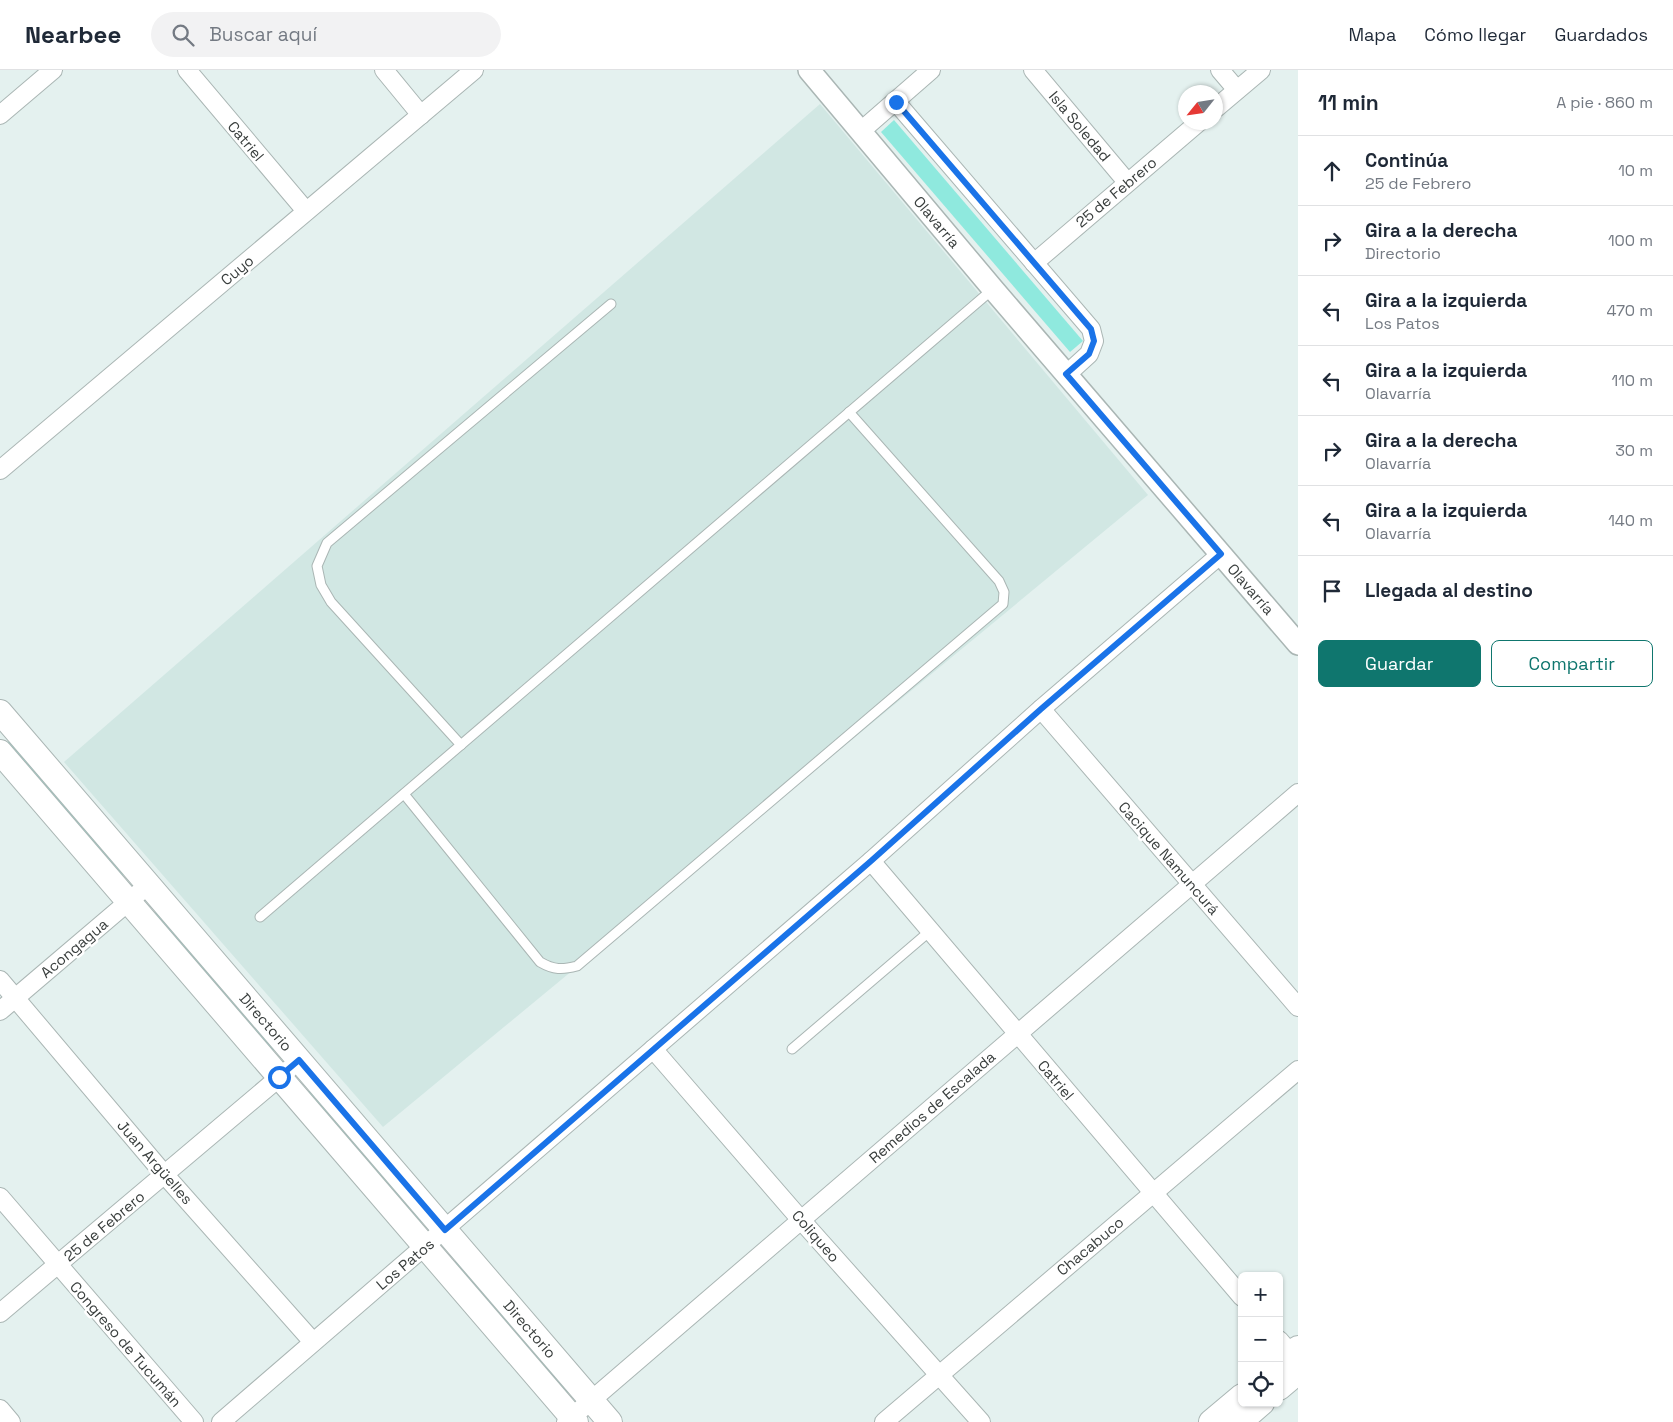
<!DOCTYPE html>
<html lang="es">
<head>
<meta charset="utf-8">
<style>
	:root { --surface:#fff; --page:#f2f2f3; --text:#1f2937; --muted:#747a83; --line:#e0e1e3; --accent:#0f766e }
	body { margin:0; font-family:"Space Grotesk",sans-serif; background:var(--page); color:var(--text) }
	.controls { position:absolute; right:15px; bottom:15px; display:grid; overflow:hidden; border-radius:8px; box-shadow:0 1px 4px #0004 }
	.controls button { width:45px; height:45px; display:grid; place-items:center; padding:0; border:0; border-bottom:1px solid var(--line); background:var(--surface); color:var(--text); font:25px sans-serif }
	.compass { position:absolute; left:1178px; top:15px; width:45px; height:45px; border-radius:50%; background:var(--surface); box-shadow:0 1px 4px #0004; rotate:240deg }
	.stop { position:absolute; width:15px; height:15px; margin:-11px; border:4px solid #1a73e8; border-radius:50%; background:#fff }
	.stop.end { background:#1a73e8; border-color:#fff; box-shadow:0 1px 5px #0008 }
	.list { margin:0; padding:0; list-style:none }
	h2 { display:flex; justify-content:space-between; align-items:center; height:65px; margin:0; padding:0 20px; font-size:21px }
	h2 small { font-size:16px; font-weight:400; color:var(--muted) }
	.list li { display:grid; grid-template-columns:32px 1fr auto; gap:15px; align-items:center; box-sizing:border-box; height:70px; padding:0 20px; border-top:1px solid var(--line) }
	.list b { display:block; font-size:19px; white-space:nowrap }
	.list p { margin:0; font-size:16px; white-space:nowrap; color:var(--muted) }
	.list em { font-size:16px; font-style:normal; color:var(--muted) }
	.actions { display:flex; gap:10px; padding:15px 20px }
	.actions a { flex:1; padding:11px 0; border:1px solid var(--accent); border-radius:8px; text-align:center; font-size:18px; color:var(--accent) }
	.actions .main { background:var(--accent); color:#fff }
	.icon { flex:none; width:28px; height:28px; fill:none; stroke:currentColor; stroke-width:2; stroke-linecap:round; stroke-linejoin:round }
	.map { position:relative; flex:none; width:1298px; height:1352px; overflow:hidden }
	header { display:flex; align-items:center; gap:30px; box-sizing:border-box; height:70px; padding:0 25px; background:var(--surface); border-bottom:1px solid var(--line) }
	header strong { font-size:24px }
	nav { display:flex; gap:28px; margin-inline-start:auto; font-size:18px }
	.search { width:350px; height:45px; background:var(--page); display:flex; align-items:center; gap:12px; box-sizing:border-box; padding:0 18px; border-radius:28px; color:var(--muted); font-size:19px }
	main { display:flex }
	aside { flex:1; background:var(--surface) }
	.map>svg:first-child { display:block }
	.built { fill:#d1e7e3 }
	.green { fill:#8fe9de }
	.lines { fill:none; stroke-linecap:round; stroke-linejoin:round }
	.service-casing { stroke:#aab6b4; stroke-width:11 }
	.minor-casing { stroke:#aab6b4; stroke-width:20 }
	.tertiary-casing { stroke:#aab6b4; stroke-width:24 }
	.secondary-casing { stroke:#aab6b4; stroke-width:26 }
	.service { stroke:#fff; stroke-width:9 }
	.minor { stroke:#fff; stroke-width:18 }
	.tertiary { stroke:#fff; stroke-width:21 }
	.secondary { stroke:#fff; stroke-width:24 }
	.route { stroke:#1a73e8; stroke-width:6 }
	.labels { text-anchor:middle; dominant-baseline:central; stroke-width:5; stroke-linejoin:round; paint-order:stroke }
	.street-label { font-size:15px; fill:#393e3d; stroke:#fff }
</style>
</head>
<body>
<header>
<strong>Nearbee</strong>
<div class="search"><svg class="icon" aria-label="search" viewBox="0 0 24 24"><circle cx="10" cy="10" r="6"/><path d="M15 15l6 6"/></svg>Buscar aquí</div>
<nav><a>Mapa</a><a>Cómo llegar</a><a>Guardados</a></nav>
</header>
<main>
<div class="map">
<svg width="1298" height="1352" viewBox="0 0 1298 1352">
	<rect width="100%" height="100%" fill="#e4f1ef"/>
	<polygon class="built" points="820,34 1148,425 383,1057 64,692"/>
	<g class="green">
		<polygon points="894,50 1083,271 1070,282 881,62"/>
		<polygon points="13,668 125,804 121,807 8,672"/>
		<polygon points="156,842 276,978 272,982 152,846"/>
		<polygon points="312,1018 425,1150 420,1154 308,1022"/>
		<polygon points="458,1189 570,1321 566,1325 454,1193"/>
	</g>
	<g class="lines">
		<g class="service-casing">
			<g id="service">
				<polyline points="461,675 331,532 321,515 317,496 327,473 611,234"/>
				<path d="M404,724L540,892C554,900 562,900 577,896L1003,534L1004,522L999,511L849,342"/>
				<polyline points="260,847 993,219"/>
				<polyline points="792,979 930,861"/>
			</g>
		</g>
		<g class="minor-casing">
			<g id="minor">
				<polyline points="187,0 306,141"/>
				<polyline points="384,0 421,45"/>
				<polyline points="1033,0 1127,112"/>
				<polyline points="1220,0 1237,20"/>
				<polyline points="896,32 1091,259 1094,271 1089,284 1066,305"/>
				<polyline points="1216,38 1261,0"/>
				<polyline points="0,45 53,0"/>
				<polyline points="861,61 931,0"/>
				<polyline points="1034,193 1199,52"/>
				<polyline points="0,400 474,0"/>
				<polyline points="1041,639 1298,937"/>
				<polyline points="871,791 1242,1227"/>
				<polyline points="0,910 164,1104 313,1272"/>
				<polyline points="0,941 148,815"/>
				<polyline points="653,979 801,1150 981,1352"/>
				<polyline points="0,1127 194,1352"/>
				<polyline points="0,1243 288,1000"/>
				<polyline points="1279,1270 1298,1292"/>
				<polyline points="0,1339 11,1352"/>
				<polyline points="221,1352 871,791 1041,639 1221,484"/>
				<polyline points="566,1352 1298,723"/>
				<polyline points="884,1352 1298,1000"/>
			</g>
		</g>
		<g class="tertiary-casing">
			<polyline id="tertiary" points="809,0 993,219 1298,574"/>
		</g>
		<g class="secondary-casing">
			<g id="secondary">
				<polyline points="0,642 610,1352"/>
				<polyline points="0,682 576,1352"/>
				<polyline points="1279,1294 1298,1278"/>
				<polyline points="1279,1318 1298,1302"/>
				<polyline points="1211,1352 1242,1326"/>
				<polyline points="1240,1352 1262,1333"/>
			</g>
		</g>
		<use href="#service" class="service"/>
		<use href="#minor" class="minor"/>
		<use href="#tertiary" class="tertiary"/>
		<use href="#secondary" class="secondary"/>
	</g>
	<g class="lines">
		<polyline class="route" points="279,1007 299,990 445,1160 871,791 1041,639 1221,484 1066,304 1089,284 1094,271 1091,259 896,32"/>
	</g>
	<g class="labels">
		<g class="street-label">
			<text transform="translate(1080 56) rotate(50)">Isla Soledad</text>
			<text transform="translate(246 71) rotate(50)">Catriel</text>
			<text transform="translate(1116 122) rotate(-40)">25 de Febrero</text>
			<text transform="translate(937 152) rotate(50)">Olavarría</text>
			<text transform="translate(237 200) rotate(-40)">Cuyo</text>
			<text transform="translate(1251 519) rotate(49)">Olavarría</text>
			<text transform="translate(1169 788) rotate(49)">Cacique Namuncurá</text>
			<text transform="translate(74 878) rotate(-40)">Acongagua</text>
			<text transform="translate(266 952) rotate(49)">Directorio</text>
			<text transform="translate(1056 1010) rotate(50)">Catriel</text>
			<text transform="translate(932 1037) rotate(-41)">Remedios de Escalada</text>
			<text transform="translate(155 1092) rotate(49)">Juan Argüelles</text>
			<text transform="translate(104 1156) rotate(-40)">25 de Febrero</text>
			<text transform="translate(816 1166) rotate(49)">Coliqueo</text>
			<text transform="translate(1090 1176) rotate(-40)">Chacabuco</text>
			<text transform="translate(405 1194) rotate(-40)">Los Patos</text>
			<text transform="translate(530 1259) rotate(49)">Directorio</text>
			<text transform="translate(126 1274) rotate(49)">Congreso de Tucumán</text>
		</g>
	</g>
</svg>
<div class="controls">
<button>+</button>
<button>−</button>
<button><svg class="icon" aria-label="locate" viewBox="0 0 24 24"><circle cx="12" cy="12" r="6"/><path d="M12 2v4M12 18v4M2 12h4M18 12h4"/></svg></button>
</div>
<svg class="compass" viewBox="-18 -18 36 36"><path d="M0-13l5 13h-10z" fill="#e53935"/><path d="M0 13l5-13h-10z" fill="#747a83"/></svg>
<div class="stop" style="left:279px;top:1007px"></div>
<div class="stop end" style="left:896px;top:32px"></div>
</div>
<aside>
<h2>11 min<small>A pie · 860 m</small></h2>
<ul class="list">
<li><svg class="icon" aria-label="ahead" viewBox="0 0 24 24"><path d="M12 20V5M6 11l6-6 6 6"/></svg><div><b>Continúa</b><p>25 de Febrero</p></div><em>10 m</em></li>
<li><svg class="icon" aria-label="right" viewBox="0 0 24 24"><path d="M7 20v-9h11M14 6l5 5-5 5"/></svg><div><b>Gira a la derecha</b><p>Directorio</p></div><em>100 m</em></li>
<li><svg class="icon" aria-label="left" viewBox="0 0 24 24"><path d="M17 20v-9H6M10 6l-5 5 5 5"/></svg><div><b>Gira a la izquierda</b><p>Los Patos</p></div><em>470 m</em></li>
<li><svg class="icon" aria-label="left" viewBox="0 0 24 24"><path d="M17 20v-9H6M10 6l-5 5 5 5"/></svg><div><b>Gira a la izquierda</b><p>Olavarría</p></div><em>110 m</em></li>
<li><svg class="icon" aria-label="right" viewBox="0 0 24 24"><path d="M7 20v-9h11M14 6l5 5-5 5"/></svg><div><b>Gira a la derecha</b><p>Olavarría</p></div><em>30 m</em></li>
<li><svg class="icon" aria-label="left" viewBox="0 0 24 24"><path d="M17 20v-9H6M10 6l-5 5 5 5"/></svg><div><b>Gira a la izquierda</b><p>Olavarría</p></div><em>140 m</em></li>
<li><svg class="icon" aria-label="arrive" viewBox="0 0 24 24"><path d="M6 21V4h12l-3 4 3 4H6"/></svg><div><b>Llegada al destino</b></div></li>
</ul>
<div class="actions"><a class="main">Guardar</a><a>Compartir</a></div>
</aside>
</main>
</body>
</html>
